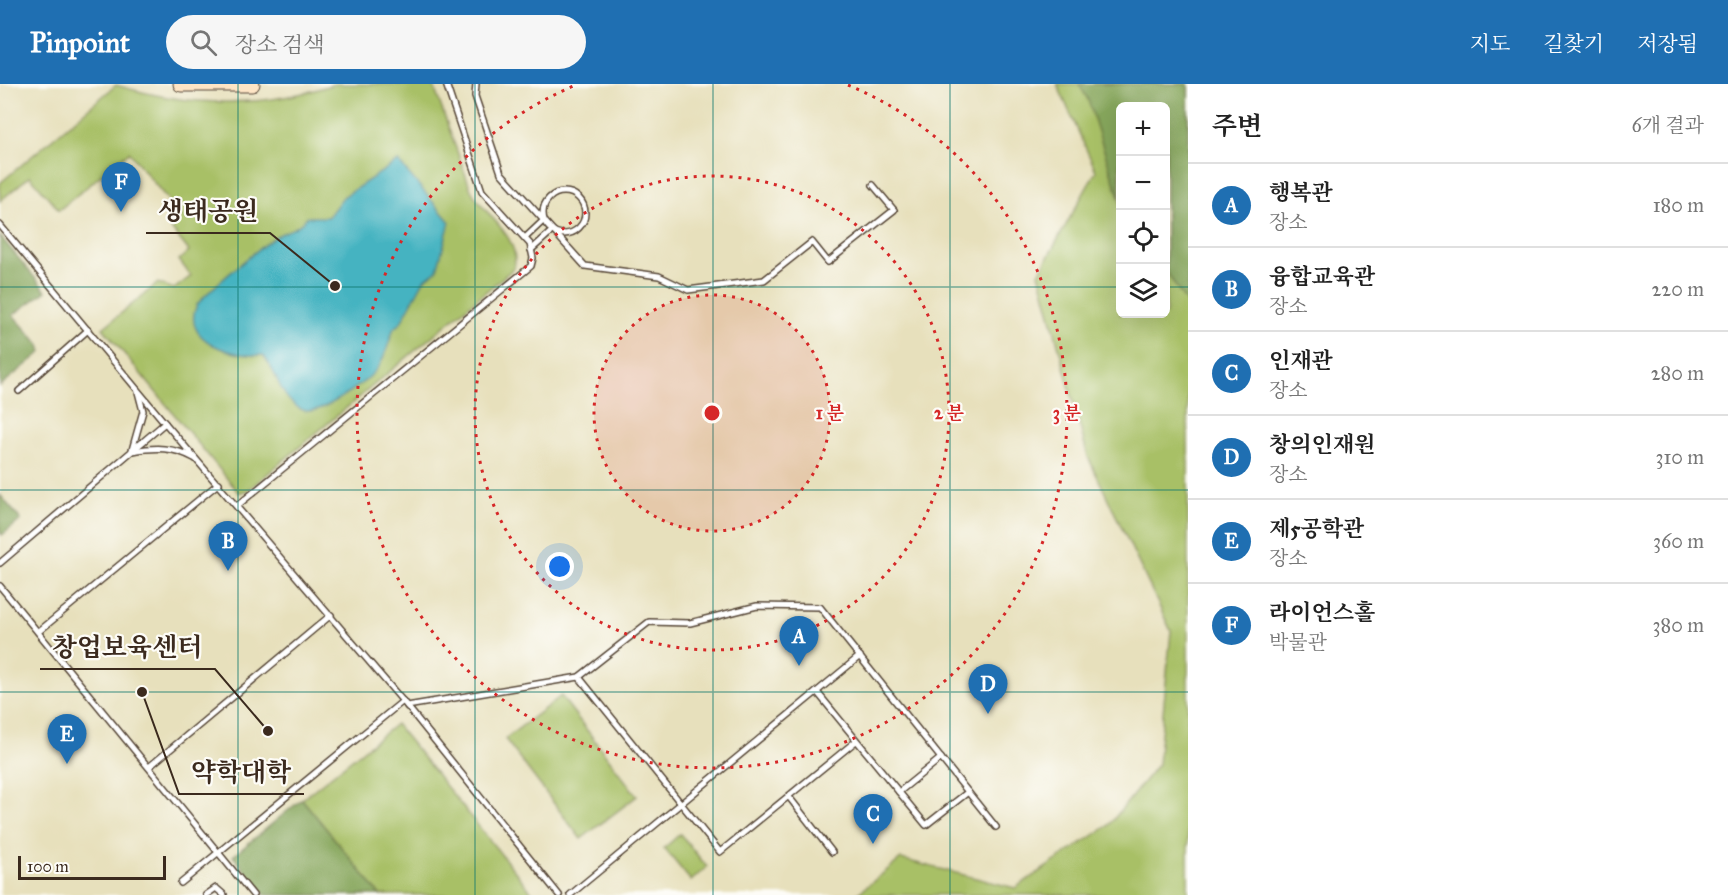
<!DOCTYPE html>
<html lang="ko">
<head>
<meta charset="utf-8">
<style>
	:root { --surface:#fff; --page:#f6f6f6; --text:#222; --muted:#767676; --line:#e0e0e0; --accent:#1f6fb2 }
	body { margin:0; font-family:"IM FELL Great Primer","Noto Serif KR",serif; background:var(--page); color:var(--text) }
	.controls { position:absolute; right:18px; top:18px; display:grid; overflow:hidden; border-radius:9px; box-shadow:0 6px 24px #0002 }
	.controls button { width:54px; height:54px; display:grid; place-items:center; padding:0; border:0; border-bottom:2px solid var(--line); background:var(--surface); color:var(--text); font:30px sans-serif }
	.scale { position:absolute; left:18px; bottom:15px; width:148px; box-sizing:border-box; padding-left:6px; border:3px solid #3b2a1e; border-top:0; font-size:16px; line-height:21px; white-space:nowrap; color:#3b2a1e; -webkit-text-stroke:4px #fdfcf7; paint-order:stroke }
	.you { position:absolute; left:560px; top:483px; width:21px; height:21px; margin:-15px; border:4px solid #fff; border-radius:50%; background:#1a73e8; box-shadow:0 0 0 9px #1a73e833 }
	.badge { display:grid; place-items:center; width:39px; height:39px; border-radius:50%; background:var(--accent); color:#fff; font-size:20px; font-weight:700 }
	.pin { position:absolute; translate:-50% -50px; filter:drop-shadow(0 2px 3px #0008) }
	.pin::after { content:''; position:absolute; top:32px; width:21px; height:18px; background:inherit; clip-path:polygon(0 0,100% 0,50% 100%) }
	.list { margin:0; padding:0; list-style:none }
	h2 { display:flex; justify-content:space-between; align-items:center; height:78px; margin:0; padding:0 24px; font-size:26px }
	h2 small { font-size:20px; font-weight:400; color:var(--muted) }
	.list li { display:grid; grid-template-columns:39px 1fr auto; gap:18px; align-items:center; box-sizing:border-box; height:84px; padding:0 24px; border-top:2px solid var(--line) }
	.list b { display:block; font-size:22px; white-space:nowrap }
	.list p { margin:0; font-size:20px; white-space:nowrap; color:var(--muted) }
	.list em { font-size:20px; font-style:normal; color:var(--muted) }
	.icon { flex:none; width:33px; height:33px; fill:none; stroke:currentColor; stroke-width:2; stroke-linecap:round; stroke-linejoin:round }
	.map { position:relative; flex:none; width:1188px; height:811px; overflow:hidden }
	header { display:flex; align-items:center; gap:36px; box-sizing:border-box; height:84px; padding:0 30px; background:var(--accent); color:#fff }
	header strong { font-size:28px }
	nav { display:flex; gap:33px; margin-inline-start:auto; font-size:21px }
	.search { width:420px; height:54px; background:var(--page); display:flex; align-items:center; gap:15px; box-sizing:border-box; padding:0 21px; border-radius:33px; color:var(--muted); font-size:22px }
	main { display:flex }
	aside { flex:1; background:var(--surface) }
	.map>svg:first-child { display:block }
	.green { fill:#a8c066; stroke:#727542; stroke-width:1.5; fill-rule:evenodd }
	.forest { fill:#86a65b; stroke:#60683c; stroke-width:1.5 }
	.water { fill:#45b3c1; stroke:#406e70; stroke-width:1.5 }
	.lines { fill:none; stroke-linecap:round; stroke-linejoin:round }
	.lane-casing { stroke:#554536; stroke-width:8 }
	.secondary-casing { stroke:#554536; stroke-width:17 }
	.lane { stroke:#fff; stroke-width:5 }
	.secondary { stroke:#fee5c5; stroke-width:15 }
	.grid { fill:none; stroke:#0f766e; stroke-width:1.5; stroke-opacity:0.55 }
	.ring { fill:none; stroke:#d62828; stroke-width:3; stroke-dasharray:3 6 }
	.centre { fill:#d62828; stroke:#fdfcf7; stroke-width:3 }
	.ring-label { font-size:18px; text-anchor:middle; font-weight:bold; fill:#d62828; stroke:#fdfcf7; stroke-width:4.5; stroke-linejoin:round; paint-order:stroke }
	.leader { fill:none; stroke:#3b2a1e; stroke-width:2 }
	.callout-dot { fill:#3b2a1e; stroke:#fdfcf7; stroke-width:2 }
	.callout-label { font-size:26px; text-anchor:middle; font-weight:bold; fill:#3b2a1e; stroke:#fdfcf7; stroke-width:4.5; stroke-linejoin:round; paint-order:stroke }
</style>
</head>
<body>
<header>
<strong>Pinpoint</strong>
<div class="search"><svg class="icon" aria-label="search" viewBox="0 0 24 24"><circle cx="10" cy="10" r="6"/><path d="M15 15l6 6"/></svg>장소 검색</div>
<nav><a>지도</a><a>길찾기</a><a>저장됨</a></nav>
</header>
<main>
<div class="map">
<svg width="1188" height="811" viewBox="0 0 1188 811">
	<rect width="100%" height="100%" fill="#fdfcf7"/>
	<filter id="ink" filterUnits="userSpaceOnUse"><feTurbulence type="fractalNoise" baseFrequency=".0167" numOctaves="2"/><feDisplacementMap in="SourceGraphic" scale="12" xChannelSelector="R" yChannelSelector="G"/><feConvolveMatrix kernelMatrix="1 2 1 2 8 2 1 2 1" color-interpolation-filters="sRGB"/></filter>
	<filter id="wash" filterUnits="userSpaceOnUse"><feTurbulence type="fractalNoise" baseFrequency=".008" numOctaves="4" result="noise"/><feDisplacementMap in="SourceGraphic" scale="24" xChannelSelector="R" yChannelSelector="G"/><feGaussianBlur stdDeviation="1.35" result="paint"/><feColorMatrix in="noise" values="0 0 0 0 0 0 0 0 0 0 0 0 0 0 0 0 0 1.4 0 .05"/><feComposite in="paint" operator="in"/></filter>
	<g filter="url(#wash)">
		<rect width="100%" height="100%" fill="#e7e0bc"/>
		<g class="green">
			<path d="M334,0H433L471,106C485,132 521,152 514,184L248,406L239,409L103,244L158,199L174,205L191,192L179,176L189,167L170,143L181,132L129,68L59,126L30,92L0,117V99L116,1C189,23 262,25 334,0Z"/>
			<path d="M1057,0H1188V811H856L901,775L1015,804L1109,741L1158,680L1171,547L1088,373L1039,189L1096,87ZM1120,22H1166V230H1120Z"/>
			<polygon points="561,612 637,712 581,755 505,655"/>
			<polygon points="396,640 534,811 380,811 302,715"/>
			<polygon points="680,750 707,783 691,797 664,764"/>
		</g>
		<g class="forest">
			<polygon points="1079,0 1188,0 1188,222 1166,187 1166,22 1120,22 1120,116 1088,16"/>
			<polygon points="0,152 46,207 13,231 40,261 42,268 0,302"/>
			<polygon points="0,411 21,436 2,451 0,449"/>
			<polygon points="302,715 380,811 265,811 233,772"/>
		</g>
		<path class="water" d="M398,77L450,138L437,186L424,196L400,240L394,244C389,256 385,277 376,286C365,299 319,333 303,326C279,316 278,288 263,271C237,274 179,258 197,221C204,210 263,160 277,152C290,144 296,147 307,133H328L343,113Z"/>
	</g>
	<g filter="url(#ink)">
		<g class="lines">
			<g class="lane-casing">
				<g id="lane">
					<polyline points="476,0 475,12 501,89 585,182 659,192 688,206 764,196 812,158 828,178 894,126 873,101"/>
					<circle cx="564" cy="129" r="21"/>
					<polyline points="0,141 165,339"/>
					<polyline points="525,154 543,137"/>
					<polyline points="531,166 552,147"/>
					<polyline points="19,307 88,246"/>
					<polyline points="132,366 143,327 138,308"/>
					<path d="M133,367C156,363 173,363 194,374"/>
					<polyline points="238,421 531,182 533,174 530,160 482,107 446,0"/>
					<polyline points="0,479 165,339 407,622 559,811"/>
					<polyline points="0,502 253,811"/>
					<polyline points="38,548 219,399"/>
					<polyline points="579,593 720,768 856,657"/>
					<polyline points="817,608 926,741 968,708"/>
					<polyline points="407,622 579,593 649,538 690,539 757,522 820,523 996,743"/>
					<polyline points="149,683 331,531"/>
					<polyline points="899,708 941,674"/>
					<polyline points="789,713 832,768"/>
					<polyline points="181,799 403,617"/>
					<polyline points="206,811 216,804 224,811"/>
					<polyline points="570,811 860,572"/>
				</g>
			</g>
			<g class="secondary-casing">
				<polyline id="secondary" points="181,0 252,0"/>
			</g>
			<use href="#lane" class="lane"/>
			<use href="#secondary" class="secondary"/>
		</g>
	</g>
	<path class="grid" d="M238,0V811M475,0V811M713,0V811M950,0V811M0,203H1120M1166,203H1188M0,406H1188M0,608H1188"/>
	<circle cx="712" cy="329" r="118" fill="#d62828" fill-opacity=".12"/>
	<g class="ring">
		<circle cx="712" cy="329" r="118"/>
		<circle cx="712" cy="329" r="237"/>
		<path d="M848 1A355 355 0 1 1 576 1"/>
	</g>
	<circle cx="712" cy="329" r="9" class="centre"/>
	<g class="ring-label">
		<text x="830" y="335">1 분</text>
		<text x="949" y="335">2 분</text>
		<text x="1067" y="335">3 분</text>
	</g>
	<path class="leader" d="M335 202L270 149H146M268 647L215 585H40M142 608L179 710H304"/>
	<g class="callout-dot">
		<circle cx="335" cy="202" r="6"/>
		<circle cx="268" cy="647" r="6"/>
		<circle cx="142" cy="608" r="6"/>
	</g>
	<g class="callout-label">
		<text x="208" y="136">생태공원</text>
		<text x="127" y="572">창업보육센터</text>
		<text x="241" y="697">약학대학</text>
	</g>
</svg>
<div class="controls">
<button>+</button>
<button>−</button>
<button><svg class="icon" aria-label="locate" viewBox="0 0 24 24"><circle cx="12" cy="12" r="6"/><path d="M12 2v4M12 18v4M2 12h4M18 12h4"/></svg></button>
<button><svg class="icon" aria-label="layers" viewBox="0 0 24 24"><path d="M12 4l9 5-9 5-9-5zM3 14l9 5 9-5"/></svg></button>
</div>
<div class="scale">100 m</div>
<div class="you"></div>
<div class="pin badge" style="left:799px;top:582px">A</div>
<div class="pin badge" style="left:228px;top:487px">B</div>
<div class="pin badge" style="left:873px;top:760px">C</div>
<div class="pin badge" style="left:988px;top:630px">D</div>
<div class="pin badge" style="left:67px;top:680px">E</div>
<div class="pin badge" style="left:121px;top:128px">F</div>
</div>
<aside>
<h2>주변<small>6개 결과</small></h2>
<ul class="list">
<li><span class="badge">A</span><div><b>행복관</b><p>장소</p></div><em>180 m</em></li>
<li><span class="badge">B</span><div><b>융합교육관</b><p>장소</p></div><em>220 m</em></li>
<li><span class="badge">C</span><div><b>인재관</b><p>장소</p></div><em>280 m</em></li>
<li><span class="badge">D</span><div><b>창의인재원</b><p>장소</p></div><em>310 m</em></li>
<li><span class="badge">E</span><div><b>제5공학관</b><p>장소</p></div><em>360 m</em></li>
<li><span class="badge">F</span><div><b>라이언스홀</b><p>박물관</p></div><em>380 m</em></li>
</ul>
</aside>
</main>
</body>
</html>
